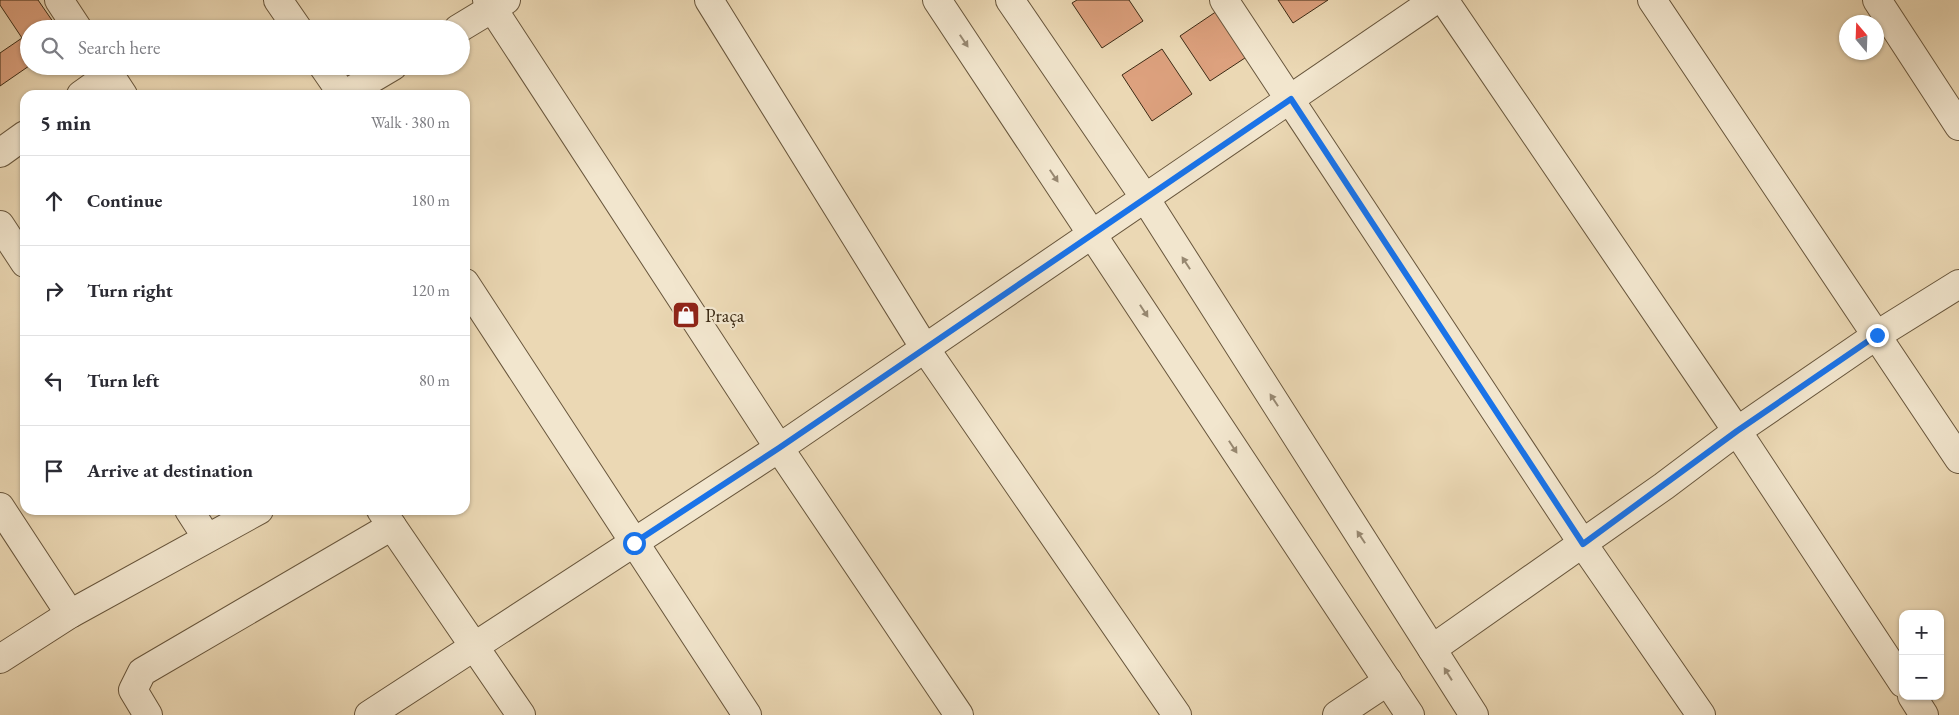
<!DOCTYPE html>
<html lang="en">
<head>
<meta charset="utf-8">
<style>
	:root { --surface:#fff; --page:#f2f2f3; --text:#2b2b33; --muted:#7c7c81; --line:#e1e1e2 }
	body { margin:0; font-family:"EB Garamond",serif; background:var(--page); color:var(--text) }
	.controls { position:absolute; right:15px; bottom:15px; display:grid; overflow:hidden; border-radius:10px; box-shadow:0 1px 4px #0004 }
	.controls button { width:45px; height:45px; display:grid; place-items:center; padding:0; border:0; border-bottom:1px solid var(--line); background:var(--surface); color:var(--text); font:25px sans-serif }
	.compass { position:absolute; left:1839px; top:15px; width:45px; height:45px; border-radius:50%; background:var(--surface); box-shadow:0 1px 4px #0004; rotate:341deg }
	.stop { position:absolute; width:15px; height:15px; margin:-11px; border:4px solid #1a73e8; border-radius:50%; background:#fff }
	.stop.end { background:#1a73e8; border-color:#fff; box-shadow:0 1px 5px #0008 }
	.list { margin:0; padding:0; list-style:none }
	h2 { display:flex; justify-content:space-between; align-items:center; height:65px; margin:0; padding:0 20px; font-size:21px }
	h2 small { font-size:16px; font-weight:400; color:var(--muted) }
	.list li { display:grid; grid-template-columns:32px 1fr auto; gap:15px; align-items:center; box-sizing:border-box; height:90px; padding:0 20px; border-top:1px solid var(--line) }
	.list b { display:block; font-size:19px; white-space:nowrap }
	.list em { font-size:16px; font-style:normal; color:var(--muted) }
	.icon { flex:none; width:28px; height:28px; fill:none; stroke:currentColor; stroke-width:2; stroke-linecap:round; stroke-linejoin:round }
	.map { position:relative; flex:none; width:1959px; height:715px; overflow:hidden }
	.search { position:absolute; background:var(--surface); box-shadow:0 1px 4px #0004; left:20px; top:20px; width:450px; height:55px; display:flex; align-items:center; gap:12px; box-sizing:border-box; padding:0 18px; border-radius:28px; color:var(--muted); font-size:19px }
	.panel { position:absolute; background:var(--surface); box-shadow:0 1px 4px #0004; left:20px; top:90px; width:450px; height:425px; border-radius:15px }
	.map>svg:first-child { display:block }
	.building { fill:#dda17e; stroke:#3c2a14 }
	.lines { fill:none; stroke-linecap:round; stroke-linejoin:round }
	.minor-casing { stroke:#68563c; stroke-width:30 }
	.tertiary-casing { stroke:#68563c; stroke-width:30 }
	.minor { stroke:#f2e6ce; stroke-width:28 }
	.tertiary { stroke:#f2e6ce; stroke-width:28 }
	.oneway { fill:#978871 }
	.route { stroke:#1a73e8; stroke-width:6 }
	.labels { text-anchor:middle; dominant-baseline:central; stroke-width:4.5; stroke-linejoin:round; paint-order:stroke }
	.poi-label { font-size:19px; fill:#3c2a14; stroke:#f2e6ce; text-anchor:start }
</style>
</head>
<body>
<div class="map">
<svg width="1959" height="715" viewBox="0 0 1959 715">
	<rect width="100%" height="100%" fill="#ebd8b4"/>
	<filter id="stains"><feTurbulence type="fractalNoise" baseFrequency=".004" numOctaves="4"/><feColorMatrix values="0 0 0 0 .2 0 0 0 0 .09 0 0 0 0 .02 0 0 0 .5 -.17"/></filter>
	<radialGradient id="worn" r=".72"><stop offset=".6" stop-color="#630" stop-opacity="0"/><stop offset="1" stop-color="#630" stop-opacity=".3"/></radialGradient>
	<g class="building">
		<polygon points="0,0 38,0 58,29 29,29 29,66 0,86 0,53 22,38 0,5"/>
		<polygon points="1077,0 1129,0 1143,21 1102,48 1072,3"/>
		<polygon points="1278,0 1328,0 1293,23"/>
		<polygon points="1220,9 1251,54 1210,81 1180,36"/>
		<polygon points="1162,49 1192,94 1152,121 1122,75"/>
	</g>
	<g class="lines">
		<g class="minor-casing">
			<g id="minor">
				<polyline points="59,0 78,29"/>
				<polyline points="278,0 298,29"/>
				<polyline points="487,0 779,448 959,715"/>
				<polyline points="709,0 924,347 1177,715"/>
				<polyline points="1224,0 1583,544 1701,715"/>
				<polyline points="1444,0 1737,431 1877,335 1959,284"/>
				<polyline points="1652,0 1959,459"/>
				<polyline points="1877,0 1959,126"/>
				<polyline points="458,29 506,0"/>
				<polyline points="104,66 123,95"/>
				<polyline points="323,66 343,95"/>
				<polyline points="81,95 109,75"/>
				<polyline points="344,95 393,66"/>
				<polyline points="0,153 25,135"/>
				<polyline points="0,225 25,263"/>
				<polyline points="465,283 747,715"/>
				<polyline points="0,507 70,614"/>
				<polyline points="189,510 207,538"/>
				<polyline points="381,510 521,715"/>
				<polyline points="1432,649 1664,486 1737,431 1903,683"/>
				<polyline points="0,659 70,614 259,510"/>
				<polyline points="1912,696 1924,715"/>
				<polyline points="148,715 133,690 142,672 392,526"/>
				<polyline points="369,715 779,448 1435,0"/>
				<polyline points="1337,715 1388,681"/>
			</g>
		</g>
		<g class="tertiary-casing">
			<g id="tertiary">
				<polyline points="937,0 1410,715"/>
				<polyline points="1010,0 1145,198 1474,715"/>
			</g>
		</g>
		<use href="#minor" class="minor"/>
		<use href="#tertiary" class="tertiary"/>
	</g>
	<defs><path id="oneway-solid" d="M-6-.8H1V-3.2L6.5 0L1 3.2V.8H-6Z" transform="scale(1.25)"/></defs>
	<g class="oneway">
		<use href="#oneway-solid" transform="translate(964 41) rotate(56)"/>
		<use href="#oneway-solid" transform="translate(1054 176) rotate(56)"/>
		<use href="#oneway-solid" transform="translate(1186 263) rotate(-123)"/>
		<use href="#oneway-solid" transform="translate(1144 311) rotate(57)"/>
		<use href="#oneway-solid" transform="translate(1274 400) rotate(-123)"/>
		<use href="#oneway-solid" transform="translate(1233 447) rotate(57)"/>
		<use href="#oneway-solid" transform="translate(1361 537) rotate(-123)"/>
		<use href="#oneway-solid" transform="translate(1448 674) rotate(-122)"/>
	</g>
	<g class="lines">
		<polyline class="route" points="634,543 779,448 1291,99 1583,544 1737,431 1877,335"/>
	</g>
	<defs>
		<g id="shop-square" transform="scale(1.4375)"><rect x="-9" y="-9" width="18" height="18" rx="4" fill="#8f2418" stroke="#f2e6ce"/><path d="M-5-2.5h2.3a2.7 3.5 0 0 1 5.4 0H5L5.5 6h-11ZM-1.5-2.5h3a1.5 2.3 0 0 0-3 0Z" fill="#fff"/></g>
	</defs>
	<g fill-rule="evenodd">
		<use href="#shop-square" x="686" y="315"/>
	</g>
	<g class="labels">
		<g class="poi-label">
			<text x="705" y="315">Praça</text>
		</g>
	</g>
	<rect width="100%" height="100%" filter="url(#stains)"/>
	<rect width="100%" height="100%" fill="url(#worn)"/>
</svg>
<div class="controls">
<button>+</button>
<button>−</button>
</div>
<svg class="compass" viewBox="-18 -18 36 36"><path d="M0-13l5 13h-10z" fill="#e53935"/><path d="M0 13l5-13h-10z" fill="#7c7c81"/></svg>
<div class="stop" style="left:634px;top:543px"></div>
<div class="stop end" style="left:1877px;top:335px"></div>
<div class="search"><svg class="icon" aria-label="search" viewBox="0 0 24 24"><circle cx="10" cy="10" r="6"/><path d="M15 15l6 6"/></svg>Search here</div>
<section class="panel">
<h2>5 min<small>Walk · 380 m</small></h2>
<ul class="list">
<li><svg class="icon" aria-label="ahead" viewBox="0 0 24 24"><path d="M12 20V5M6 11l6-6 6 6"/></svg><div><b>Continue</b></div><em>180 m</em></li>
<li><svg class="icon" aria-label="right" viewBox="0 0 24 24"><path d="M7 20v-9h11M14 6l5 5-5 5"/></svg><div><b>Turn right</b></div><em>120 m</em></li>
<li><svg class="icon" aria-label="left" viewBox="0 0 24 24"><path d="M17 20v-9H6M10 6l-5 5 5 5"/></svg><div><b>Turn left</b></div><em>80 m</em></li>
<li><svg class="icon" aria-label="arrive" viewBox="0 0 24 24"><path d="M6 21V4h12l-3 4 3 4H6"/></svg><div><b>Arrive at destination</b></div></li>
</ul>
</section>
</div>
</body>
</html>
